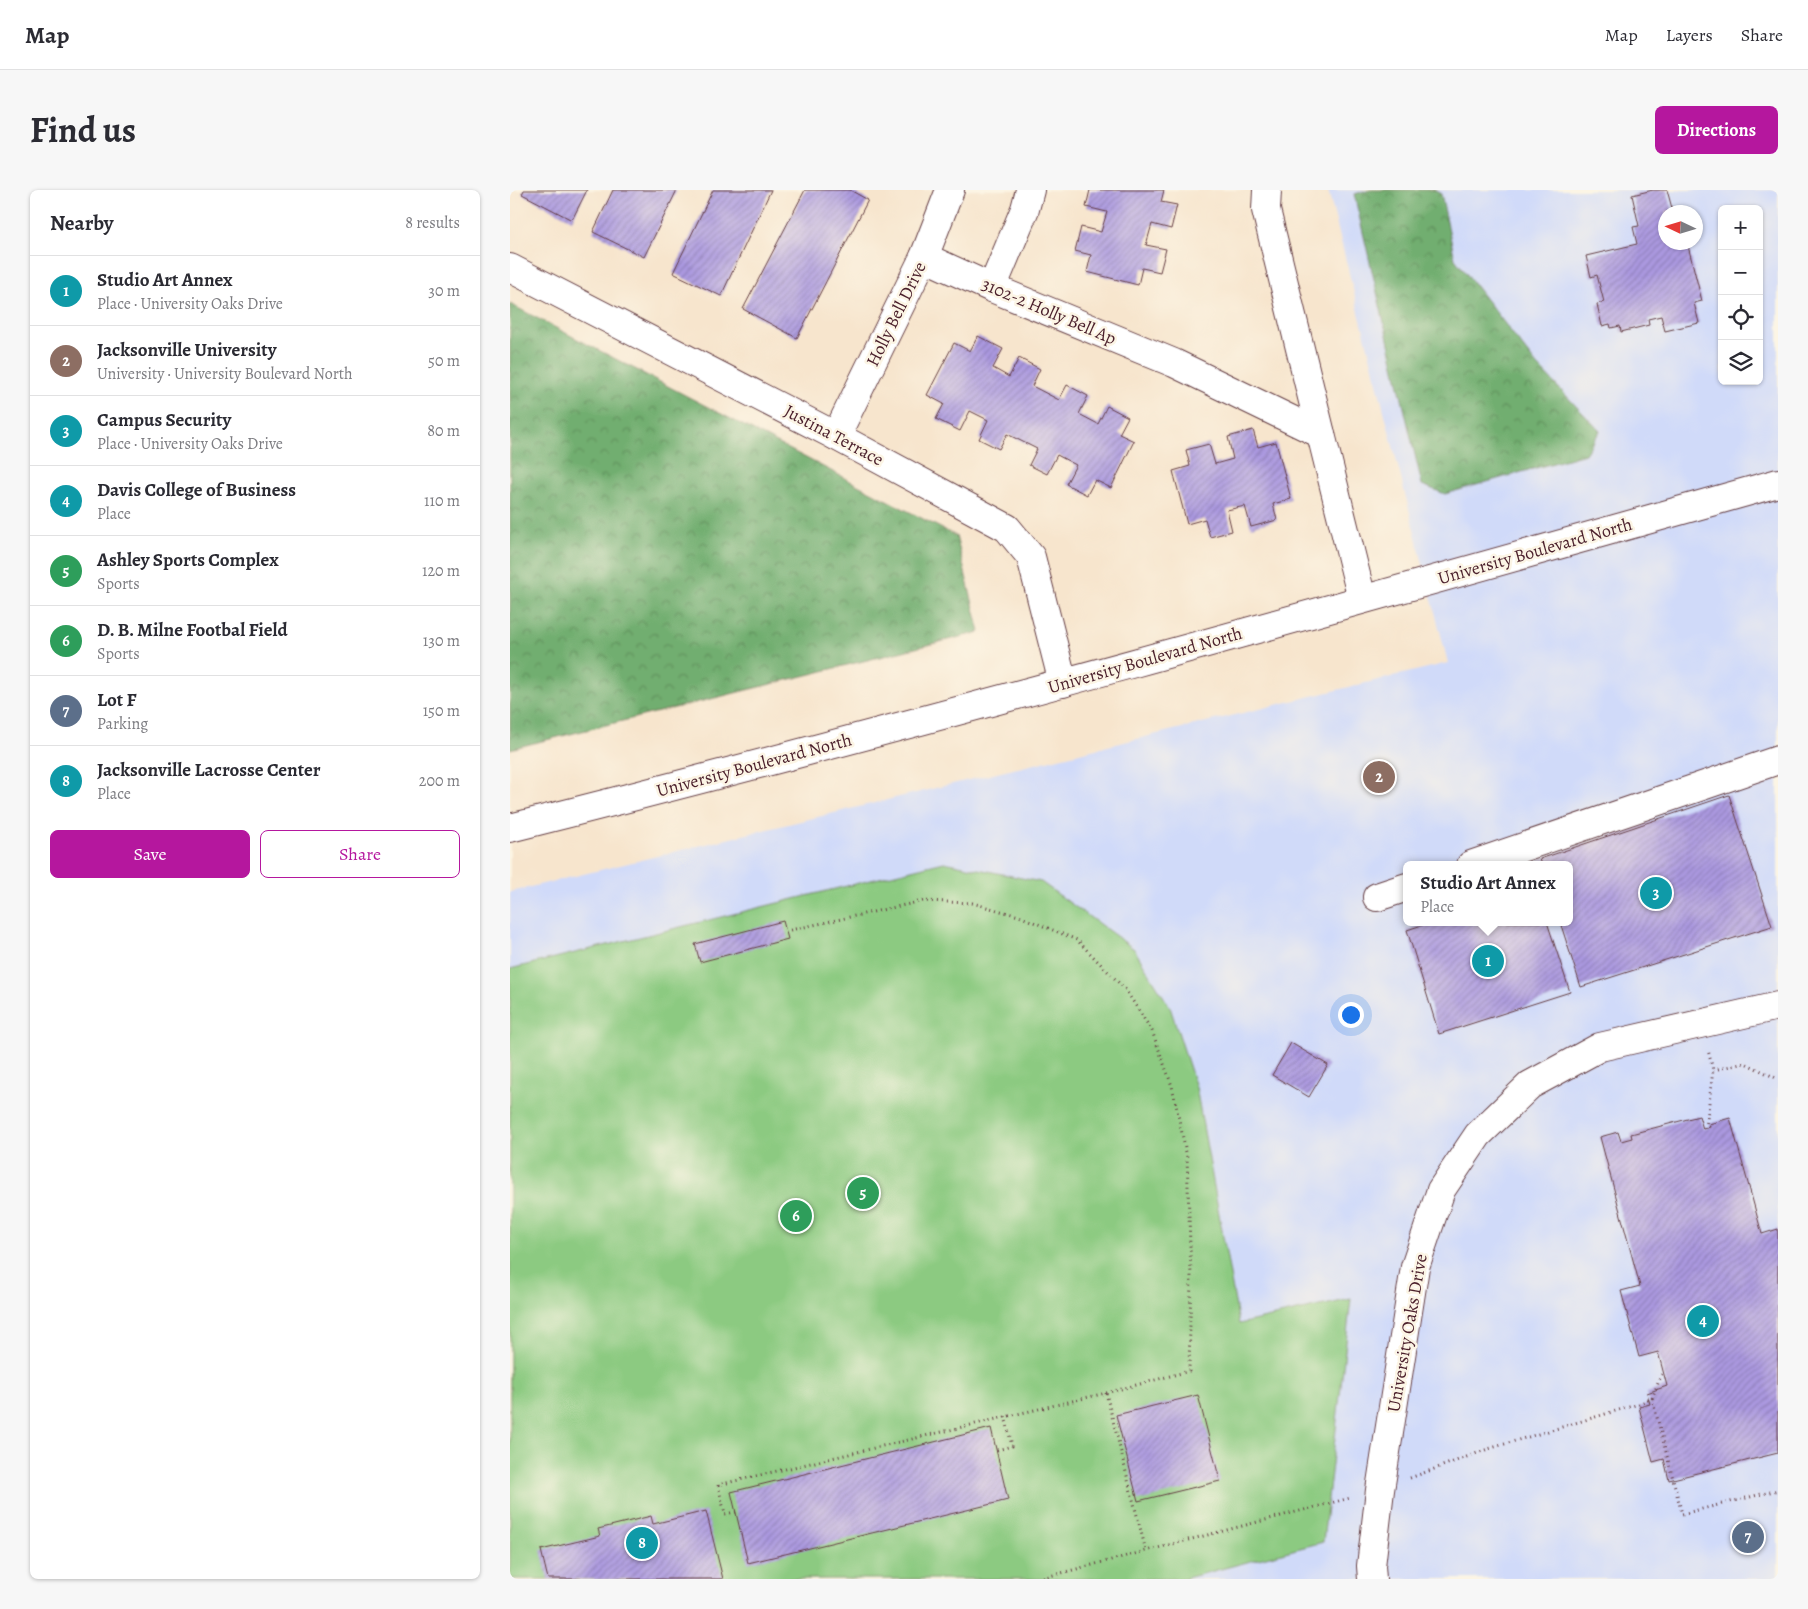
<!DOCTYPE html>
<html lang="en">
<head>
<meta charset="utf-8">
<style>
	:root { --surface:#fff; --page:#f7f7f7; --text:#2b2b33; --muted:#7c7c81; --line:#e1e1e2; --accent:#b5179e }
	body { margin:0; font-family:Alegreya,serif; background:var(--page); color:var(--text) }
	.controls { position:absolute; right:15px; top:15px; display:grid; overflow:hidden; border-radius:8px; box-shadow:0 1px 4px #0004 }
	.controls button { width:45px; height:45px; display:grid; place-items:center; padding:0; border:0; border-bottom:1px solid var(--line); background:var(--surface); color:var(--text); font:25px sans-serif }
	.compass { position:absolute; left:1148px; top:15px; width:45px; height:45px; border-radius:50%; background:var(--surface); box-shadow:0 1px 4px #0004; rotate:274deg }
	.you { position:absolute; left:840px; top:824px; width:18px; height:18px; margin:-12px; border:4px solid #fff; border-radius:50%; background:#1a73e8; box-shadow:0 0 0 8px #1a73e833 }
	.badge { display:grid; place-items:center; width:32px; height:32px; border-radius:50%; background:var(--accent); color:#fff; font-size:16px; font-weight:700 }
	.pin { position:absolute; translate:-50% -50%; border:2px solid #fff; box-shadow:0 1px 5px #0006 }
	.popup { position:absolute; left:893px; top:671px; width:170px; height:65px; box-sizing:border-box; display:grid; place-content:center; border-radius:8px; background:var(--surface); filter:drop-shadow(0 1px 4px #0005); font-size:16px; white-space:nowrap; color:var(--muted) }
	.popup b { font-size:19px; color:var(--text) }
	.popup::after { content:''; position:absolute; left:50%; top:100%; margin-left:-10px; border:10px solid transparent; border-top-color:var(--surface) }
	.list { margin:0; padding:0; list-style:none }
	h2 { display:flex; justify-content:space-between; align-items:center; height:65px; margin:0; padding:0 20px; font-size:21px }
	h2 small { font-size:16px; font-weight:400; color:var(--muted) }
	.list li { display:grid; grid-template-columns:32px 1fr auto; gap:15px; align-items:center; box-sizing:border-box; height:70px; padding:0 20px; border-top:1px solid var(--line) }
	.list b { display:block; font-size:19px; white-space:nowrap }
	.list p { margin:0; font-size:16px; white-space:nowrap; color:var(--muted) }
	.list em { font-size:16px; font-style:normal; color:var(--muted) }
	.actions { display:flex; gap:10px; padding:15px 20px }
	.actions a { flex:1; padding:11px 0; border:1px solid var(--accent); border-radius:8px; text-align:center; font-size:18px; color:var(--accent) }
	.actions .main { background:var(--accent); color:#fff }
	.icon { flex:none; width:28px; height:28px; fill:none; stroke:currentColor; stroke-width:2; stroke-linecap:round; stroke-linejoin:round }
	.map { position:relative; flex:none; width:1268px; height:1389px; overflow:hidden; border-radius:8px }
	header { display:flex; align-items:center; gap:30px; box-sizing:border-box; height:70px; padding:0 25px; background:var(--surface); border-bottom:1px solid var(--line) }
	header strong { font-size:24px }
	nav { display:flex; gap:28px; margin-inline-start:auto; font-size:18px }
	.intro { display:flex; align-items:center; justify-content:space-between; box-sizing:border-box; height:120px; padding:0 30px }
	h1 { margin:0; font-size:35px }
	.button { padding:12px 22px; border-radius:8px; background:var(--accent); color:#fff; font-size:18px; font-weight:700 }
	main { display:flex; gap:30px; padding:0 30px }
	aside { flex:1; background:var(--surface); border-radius:8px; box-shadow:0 1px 4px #0004 }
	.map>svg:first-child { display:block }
	.built { fill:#d0daf9; fill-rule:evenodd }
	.forest { fill:url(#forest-crowns); stroke:#5e664d }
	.pitch { fill:#8cca81; stroke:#6b7456 }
	.building { fill:url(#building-hatch) }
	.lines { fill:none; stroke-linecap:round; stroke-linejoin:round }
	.minor-casing { stroke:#643d43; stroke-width:30 }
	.major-casing { stroke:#643d43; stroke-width:30 }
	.path { stroke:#643d43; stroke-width:3; stroke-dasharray:1 4; stroke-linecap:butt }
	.minor { stroke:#fff; stroke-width:28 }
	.major { stroke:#fff; stroke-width:28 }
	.labels { text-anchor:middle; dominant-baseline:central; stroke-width:5; stroke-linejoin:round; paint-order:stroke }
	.street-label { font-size:18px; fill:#4a1f2b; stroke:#fcf5e5 }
</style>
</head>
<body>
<header>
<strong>Map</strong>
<nav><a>Map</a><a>Layers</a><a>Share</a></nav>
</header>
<div class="intro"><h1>Find us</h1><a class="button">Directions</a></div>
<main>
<aside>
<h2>Nearby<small>8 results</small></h2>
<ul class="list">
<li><span class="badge" style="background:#0f9aa8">1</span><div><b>Studio Art Annex</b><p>Place · University Oaks Drive</p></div><em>30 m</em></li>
<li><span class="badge" style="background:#8d6e63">2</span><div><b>Jacksonville University</b><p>University · University Boulevard North</p></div><em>50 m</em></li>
<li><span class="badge" style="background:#0f9aa8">3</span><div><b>Campus Security</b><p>Place · University Oaks Drive</p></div><em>80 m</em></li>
<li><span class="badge" style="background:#0f9aa8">4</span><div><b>Davis College of Business</b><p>Place</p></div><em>110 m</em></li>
<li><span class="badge" style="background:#2e9e5b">5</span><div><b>Ashley Sports Complex</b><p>Sports</p></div><em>120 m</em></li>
<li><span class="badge" style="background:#2e9e5b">6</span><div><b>D. B. Milne Footbal Field</b><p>Sports</p></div><em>130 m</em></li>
<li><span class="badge" style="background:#5c6f8a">7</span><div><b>Lot F</b><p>Parking</p></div><em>150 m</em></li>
<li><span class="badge" style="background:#0f9aa8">8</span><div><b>Jacksonville Lacrosse Center</b><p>Place</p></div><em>200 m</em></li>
</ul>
<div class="actions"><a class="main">Save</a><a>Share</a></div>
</aside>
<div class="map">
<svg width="1268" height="1389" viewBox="0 0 1268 1389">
	<defs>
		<pattern id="forest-crowns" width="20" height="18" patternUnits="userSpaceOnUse" patternTransform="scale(1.25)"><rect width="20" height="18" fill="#71ae6f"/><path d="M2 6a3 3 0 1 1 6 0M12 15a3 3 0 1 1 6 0" fill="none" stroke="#5f8d5b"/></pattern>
		<pattern id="building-hatch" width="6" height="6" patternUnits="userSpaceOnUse" patternTransform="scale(1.25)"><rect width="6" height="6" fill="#ab99e0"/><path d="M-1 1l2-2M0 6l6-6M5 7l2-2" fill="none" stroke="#8d7cb6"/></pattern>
	</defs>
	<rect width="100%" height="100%" fill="#fcf5e5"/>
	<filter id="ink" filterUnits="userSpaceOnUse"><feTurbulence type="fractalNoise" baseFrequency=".02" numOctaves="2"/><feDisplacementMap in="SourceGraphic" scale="10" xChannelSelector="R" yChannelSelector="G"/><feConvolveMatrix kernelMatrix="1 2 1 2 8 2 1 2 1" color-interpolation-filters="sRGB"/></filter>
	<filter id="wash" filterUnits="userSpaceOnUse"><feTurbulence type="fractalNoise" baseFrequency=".0096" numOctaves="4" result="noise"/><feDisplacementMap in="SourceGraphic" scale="20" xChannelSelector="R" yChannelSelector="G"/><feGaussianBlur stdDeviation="1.12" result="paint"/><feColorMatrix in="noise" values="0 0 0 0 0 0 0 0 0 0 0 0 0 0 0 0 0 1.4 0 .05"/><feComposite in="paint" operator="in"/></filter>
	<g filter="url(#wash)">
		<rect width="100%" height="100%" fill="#f7e5cd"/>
		<path class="built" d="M818,0H1268V1389H0V702L938,473ZM1212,19H1249V191H1212ZM1156,22H1186V52H1156ZM897,675H1059V732H897Z"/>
		<g class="forest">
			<polygon points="861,0 924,0 931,4 945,69 1026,174 1090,241 1075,264 935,304 912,295 844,4"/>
			<polygon points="0,114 446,346 470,442 0,559"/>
		</g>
		<polygon class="pitch" points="434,672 531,692 624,759 660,817 686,897 729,1134 841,1109 813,1352 673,1389 0,1389 0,779"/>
		<g id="blocks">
			<g class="building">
				<polygon points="14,0 77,0 62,30 12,4"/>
				<polygon points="103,0 167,0 134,67 83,42"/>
				<polygon points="203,0 261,0 211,106 163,83"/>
				<polygon points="295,0 340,0 358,10 287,148 233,119"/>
				<polygon points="580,0 654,0 651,12 667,15 661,39 642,34 636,55 656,59 650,82 632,78 628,95 577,82 581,65 565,61 571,37 591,42 597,22 576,17"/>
				<polygon points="1143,0 1157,0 1163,22 1156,22 1156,52 1177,52 1192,111 1184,113 1189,133 1155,141 1151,126 1138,129 1139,135 1111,142 1110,136 1101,138 1100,134 1092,136 1087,114 1094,112 1087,85 1081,87 1076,66 1127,54 1123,37 1129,36 1122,5"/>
				<polygon points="468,146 493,159 483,178 499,187 509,168 530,179 522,196 549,210 557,195 578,206 569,224 588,234 597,216 618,227 609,244 624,251 601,298 585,290 577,305 556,294 566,275 547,265 537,284 519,275 527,259 497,244 489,259 469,249 478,230 460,221 450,241 426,229 434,214 417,205 444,153 460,161"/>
				<polygon points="743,240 748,257 766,252 781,309 763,314 767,330 741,337 735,316 717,320 722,341 700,347 695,329 677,334 663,281 680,276 676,260 699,254 705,274 723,269 718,247"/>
				<polygon points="1219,605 1262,736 1071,797 1050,732 1059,732 1059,675 1032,675 1030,669"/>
				<polygon points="273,731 278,749 190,772 185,754"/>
				<polygon points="921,732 1037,732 1060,802 929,844 897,740"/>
				<polygon points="781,853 818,875 799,907 762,885"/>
				<polygon points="1189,926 1193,939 1200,937 1199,934 1220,928 1252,1044 1268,1039 1268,1263 1159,1290 1154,1269 1143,1272 1129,1217 1140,1214 1137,1203 1157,1196 1148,1162 1129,1167 1111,1101 1130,1096 1090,947 1108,942 1111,951 1122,948 1121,944"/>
				<polygon points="688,1205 710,1291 628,1311 606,1225"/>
				<polygon points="481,1238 498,1310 238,1373 221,1302"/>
				<polygon points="196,1321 213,1389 38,1389 31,1360 90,1346 88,1339 141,1326 143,1334"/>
			</g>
		</g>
	</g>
	<g filter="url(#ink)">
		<use href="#blocks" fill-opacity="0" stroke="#643d43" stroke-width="1"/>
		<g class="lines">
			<g class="minor-casing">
				<g id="minor">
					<polyline points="757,0 756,20 811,244"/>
					<polyline points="414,67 482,98 664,173 811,244 852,409"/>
					<polyline points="0,78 326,246 497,338 521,367 553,493"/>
					<polyline points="482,98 515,19 520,0"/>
					<polyline points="326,246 414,67 440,0"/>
					<polyline points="961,675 1268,570"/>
					<polyline points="867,707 897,697"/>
					<polyline points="862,1389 861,1376 870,1300 905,1077 931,1000 968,945 1020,895 1090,857 1268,816"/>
				</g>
			</g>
			<g class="major-casing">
				<path id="major" d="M0,638C425,531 846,412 1268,293"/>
			</g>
			<g class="path">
				<polyline points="1203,880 1235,873 1268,889"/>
				<polyline points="1196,938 1203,880 1198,860"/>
				<polyline points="596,1203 636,1361"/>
				<polyline points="1142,1208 1172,1324 1268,1300"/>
				<polyline points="487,1260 502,1256 495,1226"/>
				<polyline points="900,1288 978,1259 1129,1214 1142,1208 1153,1181"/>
				<polyline points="226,1322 215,1324 208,1295 596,1203 679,1181 681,1085 677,967 662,896 642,841 615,799 567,750 509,726 462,713 413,711 276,741"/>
				<polyline points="528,1389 840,1308"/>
			</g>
			<use href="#minor" class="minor"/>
			<use href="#major" class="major"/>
		</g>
	</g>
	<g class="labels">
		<g class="street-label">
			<text transform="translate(539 121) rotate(23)">3102-2 Holly Bell Ap</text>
			<text transform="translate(386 124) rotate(-64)">Holly Bell Drive</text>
			<text transform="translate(324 245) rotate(28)">Justina Terrace</text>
			<text transform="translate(1025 361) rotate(-16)">University Boulevard North</text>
			<text transform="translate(635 470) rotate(-16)">University Boulevard North</text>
			<text transform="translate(244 575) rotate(-15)">University Boulevard North</text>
			<text transform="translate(897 1143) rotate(-80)">University Oaks Drive</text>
		</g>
	</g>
</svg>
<div class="controls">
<button>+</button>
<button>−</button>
<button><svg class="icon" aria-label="locate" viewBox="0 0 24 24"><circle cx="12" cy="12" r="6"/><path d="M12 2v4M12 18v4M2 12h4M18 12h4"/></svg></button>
<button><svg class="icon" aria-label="layers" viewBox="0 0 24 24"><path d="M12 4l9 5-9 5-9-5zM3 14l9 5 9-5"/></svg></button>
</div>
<svg class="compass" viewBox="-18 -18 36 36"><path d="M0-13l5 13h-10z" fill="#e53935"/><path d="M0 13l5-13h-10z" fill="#7c7c81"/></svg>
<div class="you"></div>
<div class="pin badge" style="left:978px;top:771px;background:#0f9aa8">1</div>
<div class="popup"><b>Studio Art Annex</b>Place</div>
<div class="pin badge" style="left:869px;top:587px;background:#8d6e63">2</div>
<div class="pin badge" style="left:1146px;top:703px;background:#0f9aa8">3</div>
<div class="pin badge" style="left:1193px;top:1131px;background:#0f9aa8">4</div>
<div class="pin badge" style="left:353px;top:1003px;background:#2e9e5b">5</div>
<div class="pin badge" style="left:286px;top:1026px;background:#2e9e5b">6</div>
<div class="pin badge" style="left:1238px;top:1347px;background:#5c6f8a">7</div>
<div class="pin badge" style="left:132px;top:1353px;background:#0f9aa8">8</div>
</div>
</main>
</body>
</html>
